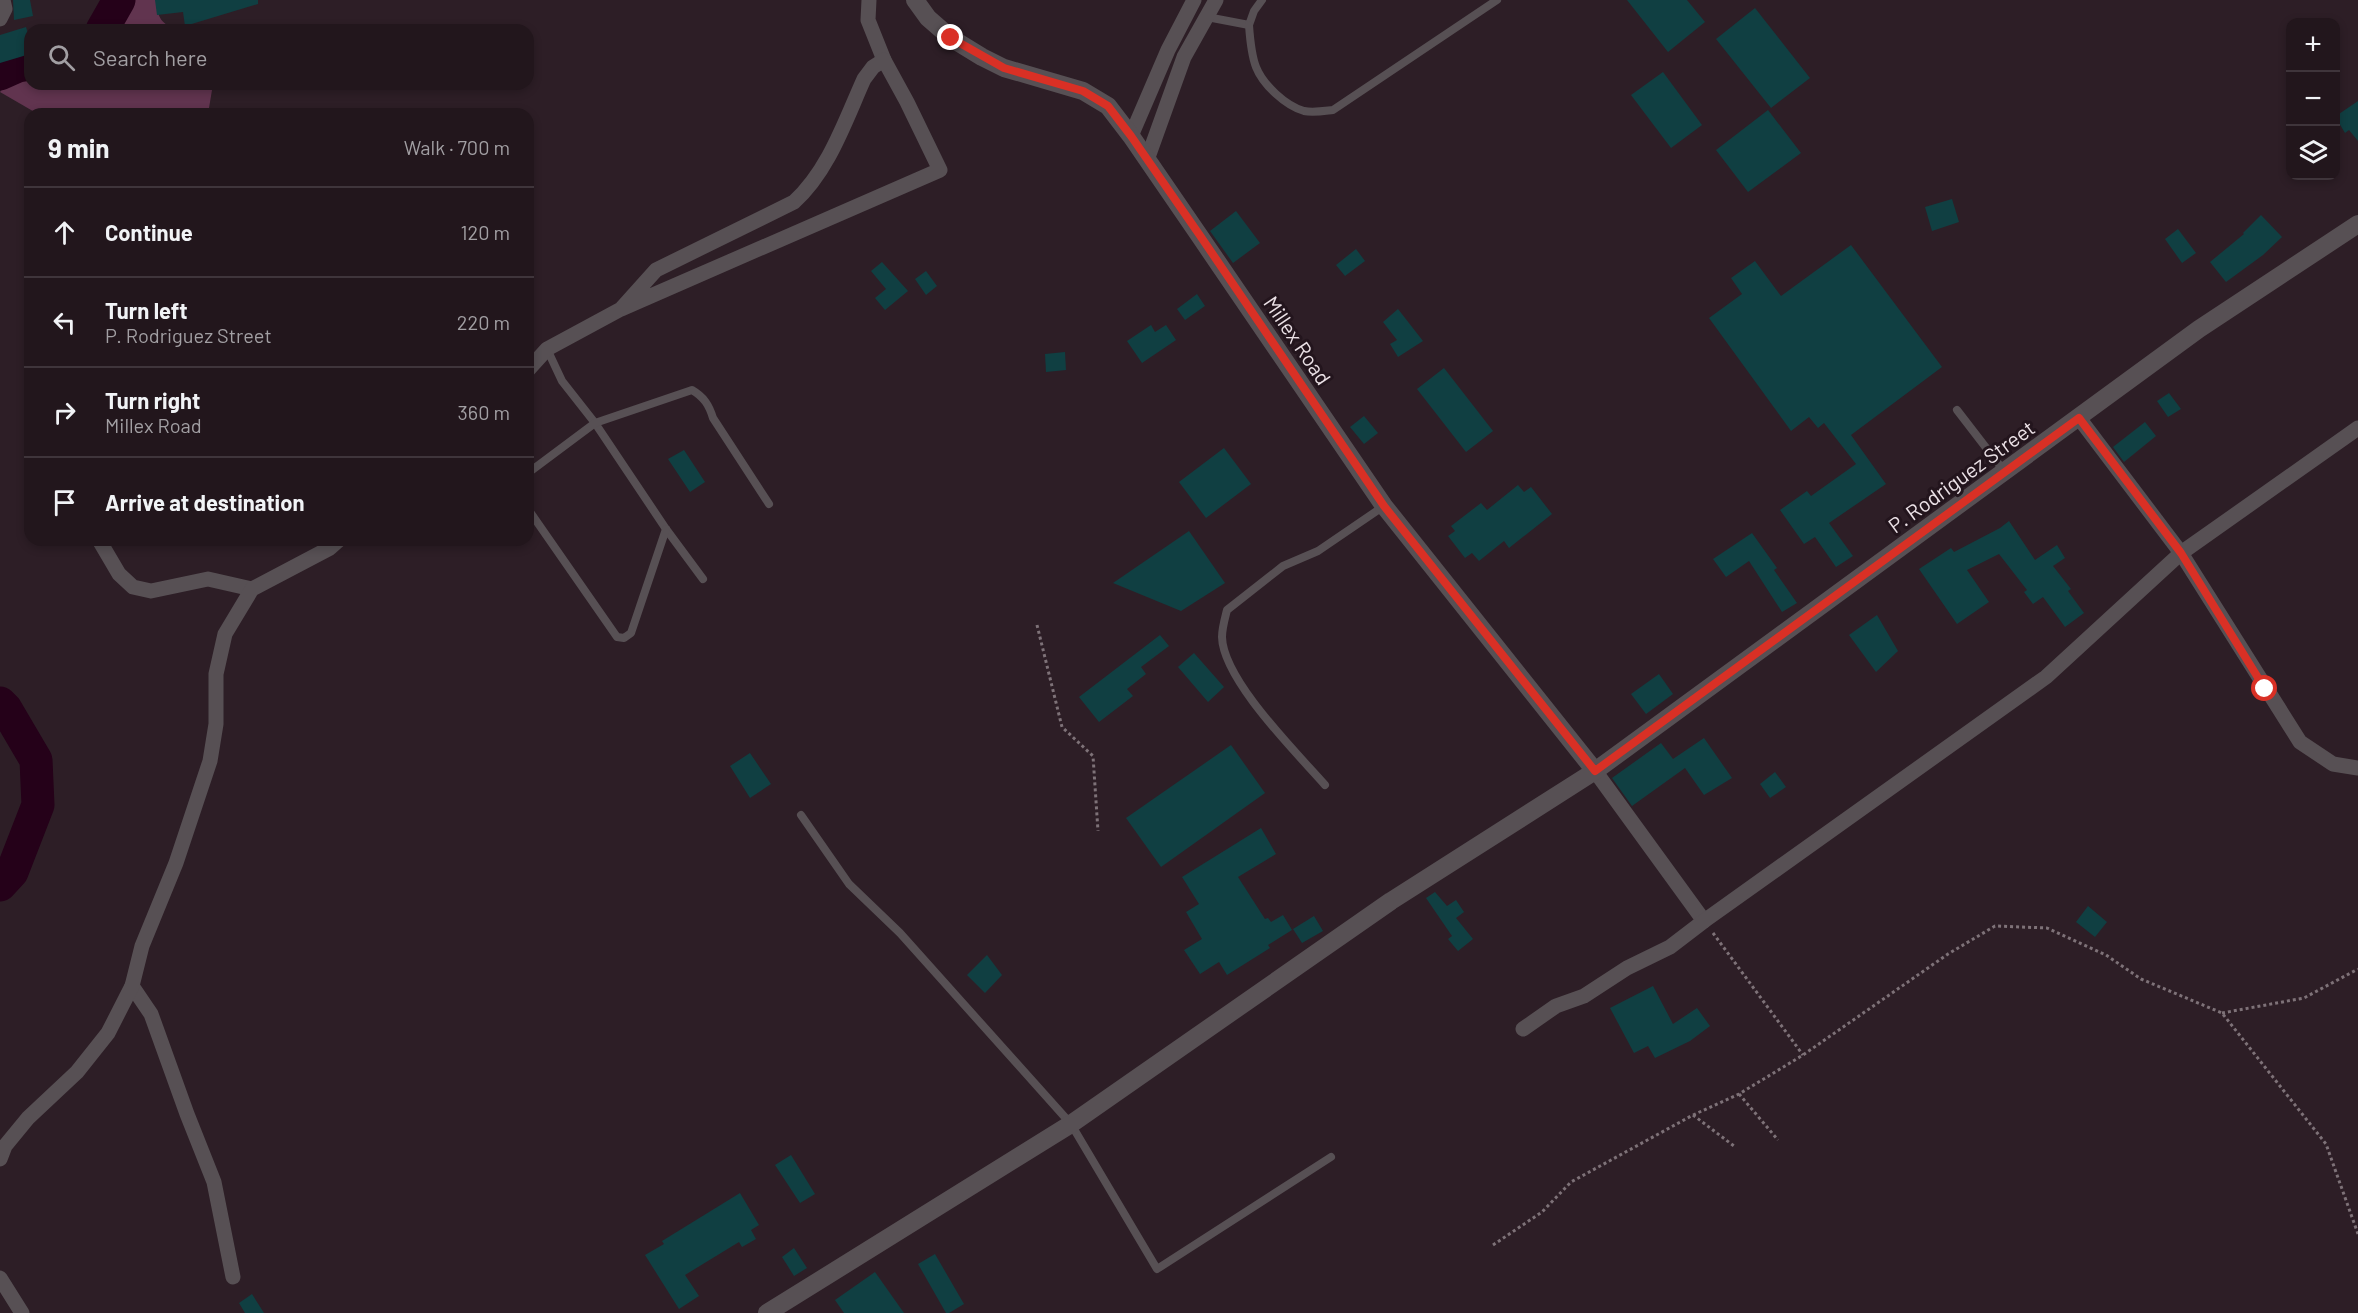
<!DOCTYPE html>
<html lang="en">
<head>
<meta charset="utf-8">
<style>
	:root { --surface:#22161c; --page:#2a1f25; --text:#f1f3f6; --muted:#a29fa3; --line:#3f353b }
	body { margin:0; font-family:Barlow,sans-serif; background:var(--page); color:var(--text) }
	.controls { position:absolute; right:18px; top:18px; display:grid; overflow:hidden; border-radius:12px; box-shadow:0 3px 9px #0003 }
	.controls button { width:54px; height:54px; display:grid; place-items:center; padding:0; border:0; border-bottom:2px solid var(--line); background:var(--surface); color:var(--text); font:30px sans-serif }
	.stop { position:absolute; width:18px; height:18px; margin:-14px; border:4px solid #d93025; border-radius:50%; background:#fff }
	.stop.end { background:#d93025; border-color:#fff; box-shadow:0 2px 6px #0008 }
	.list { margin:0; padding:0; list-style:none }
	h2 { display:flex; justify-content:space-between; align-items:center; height:78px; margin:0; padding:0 24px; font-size:26px }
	h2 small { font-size:20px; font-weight:400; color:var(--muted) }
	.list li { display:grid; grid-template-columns:39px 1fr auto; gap:18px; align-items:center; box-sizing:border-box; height:90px; padding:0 24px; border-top:2px solid var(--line) }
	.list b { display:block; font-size:22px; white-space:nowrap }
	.list p { margin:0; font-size:20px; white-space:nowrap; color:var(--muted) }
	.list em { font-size:20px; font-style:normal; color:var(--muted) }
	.icon { flex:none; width:33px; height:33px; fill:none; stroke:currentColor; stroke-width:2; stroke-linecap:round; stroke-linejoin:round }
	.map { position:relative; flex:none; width:2358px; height:1313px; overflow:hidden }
	.search { position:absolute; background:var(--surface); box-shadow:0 3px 9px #0003; left:24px; top:24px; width:510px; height:66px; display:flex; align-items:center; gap:15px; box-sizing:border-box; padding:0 21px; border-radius:18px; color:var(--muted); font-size:22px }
	.panel { position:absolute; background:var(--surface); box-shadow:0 3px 9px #0003; left:24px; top:108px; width:510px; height:438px; border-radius:18px }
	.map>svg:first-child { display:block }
	.green { fill:#61344f }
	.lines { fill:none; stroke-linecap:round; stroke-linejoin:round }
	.river { stroke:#250119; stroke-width:33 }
	.building { fill:#103f42 }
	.path { stroke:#7e7278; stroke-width:3; stroke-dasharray:3 3; stroke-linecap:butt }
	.service { stroke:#575054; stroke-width:8 }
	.minor { stroke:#575054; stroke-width:15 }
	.tertiary { stroke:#575054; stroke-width:18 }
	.route { stroke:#d93025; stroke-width:8 }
	.labels { text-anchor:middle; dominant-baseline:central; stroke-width:6; stroke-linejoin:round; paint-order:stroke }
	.street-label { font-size:21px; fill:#ebe1e6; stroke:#23151d }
</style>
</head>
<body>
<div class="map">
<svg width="2358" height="1313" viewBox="0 0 2358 1313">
	<rect width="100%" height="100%" fill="#2d1e26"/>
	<g class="green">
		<path d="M129,0H156C157,18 162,25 179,30H112Z"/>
		<polygon points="30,77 30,84 213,84 208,114 38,114 0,92 9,82"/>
	</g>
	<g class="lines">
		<g class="river">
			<polyline points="102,30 119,0"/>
			<polyline points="0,74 18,66 30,64"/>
			<polyline points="0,703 6,709 36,760 38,805 12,872 0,885"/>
		</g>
	</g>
	<g class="building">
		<polygon points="13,0 30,0 33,16 14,20"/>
		<polygon points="155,0 258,0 258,4 185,26 183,12 157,15"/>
		<polygon points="1627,0 1687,0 1705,22 1668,52"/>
		<polygon points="1755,8 1810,78 1771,108 1716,39"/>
		<polygon points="26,27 30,40 30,54 0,63 0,35"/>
		<polygon points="1663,72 1702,125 1671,148 1631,95"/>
		<polygon points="2358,101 2358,141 2349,130 2345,133 2336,118 2336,116"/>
		<polygon points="1768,110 1801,153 1748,192 1716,150"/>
		<polygon points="1952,199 1959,222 1932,231 1925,207"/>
		<polygon points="1236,211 1260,243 1233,263 1210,231"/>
		<polygon points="2261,215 2282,237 2263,255 2226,282 2210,262 2244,234 2243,233"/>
		<polygon points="2178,229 2196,253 2182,263 2165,239"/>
		<polygon points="1851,245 1942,367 1851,435 1886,484 1829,523 1853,556 1836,567 1815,537 1804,544 1780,510 1807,491 1811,496 1856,464 1824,423 1818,428 1809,417 1791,431 1709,318 1742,294 1731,278 1755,261 1781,296"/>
		<polygon points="1356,249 1365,261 1345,276 1336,265"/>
		<polygon points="882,262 908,291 885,310 875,298 886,289 871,271"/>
		<polygon points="926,271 937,286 926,295 915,279"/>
		<polygon points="1197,294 1205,306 1185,320 1177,309"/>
		<polygon points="1398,309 1423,341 1398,357 1390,344 1397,340 1383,322"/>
		<polygon points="1151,325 1155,332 1166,325 1176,340 1142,363 1127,341"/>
		<polygon points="1065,352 1066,370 1046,372 1045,354"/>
		<polygon points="1444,368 1493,431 1466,452 1417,389"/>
		<polygon points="2169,393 2181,409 2168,417 2157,401"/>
		<polygon points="1364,416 1378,433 1364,444 1350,427"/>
		<polygon points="2145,422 2156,436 2124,462 2113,447"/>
		<polygon points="1224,448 1251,484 1206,518 1179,482"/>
		<polygon points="684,450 705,482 690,492 668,459"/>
		<polygon points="1518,485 1524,492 1531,487 1552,514 1509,548 1504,541 1479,561 1472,553 1465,558 1448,536 1455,531 1451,526 1481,503 1487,510"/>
		<polygon points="2009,521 2035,560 2057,545 2065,558 2053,566 2071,589 2068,591 2084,613 2065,627 2043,597 2033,604 2024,592 2027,590 1999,554 1967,570 1989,602 1957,624 1919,569 1951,548 1954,552 2000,528"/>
		<polygon points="1189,531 1225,583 1181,611 1113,583"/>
		<polygon points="1752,533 1777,568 1774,570 1797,603 1782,612 1749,561 1726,577 1713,559"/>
		<polygon points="1877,615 1898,651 1876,672 1849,635"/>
		<polygon points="1160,635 1169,646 1141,667 1146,674 1127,689 1133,696 1099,722 1079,697"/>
		<polygon points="1194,653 1224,687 1208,702 1178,667"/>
		<polygon points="1659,674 1673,694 1646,714 1631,694"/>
		<polygon points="1704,738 1732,778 1704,795 1685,768 1632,806 1612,778 1661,743 1673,759"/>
		<polygon points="1231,745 1265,793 1161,867 1126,818"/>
		<polygon points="750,753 771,784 750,798 730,766"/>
		<polygon points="1775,772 1786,787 1770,798 1760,784"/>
		<polygon points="1261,828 1276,854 1238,877 1265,919 1268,918 1271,922 1283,915 1292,930 1268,945 1270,948 1227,975 1219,962 1200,974 1184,950 1202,939 1186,912 1199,904 1182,877"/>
		<polygon points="1435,892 1447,906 1456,900 1464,912 1456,918 1473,939 1458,951 1448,939 1452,936 1426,898"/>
		<polygon points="2088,906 2107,922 2095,937 2076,922"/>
		<polygon points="1314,916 1323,931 1302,943 1293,929"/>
		<polygon points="987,955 1002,975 985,993 967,975"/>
		<polygon points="1653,986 1673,1024 1697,1008 1710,1026 1690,1041 1655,1058 1648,1046 1634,1053 1610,1008"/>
		<polygon points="791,1155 815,1194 800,1203 775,1165"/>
		<polygon points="740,1193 759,1225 751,1230 756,1239 742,1247 739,1242 685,1275 699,1296 679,1309 645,1255 664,1244 662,1241"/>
		<polygon points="794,1248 807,1268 794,1276 782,1257"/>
		<polygon points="935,1254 964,1304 949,1313 946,1313 918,1264"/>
		<polygon points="875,1272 904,1313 844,1313 835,1300"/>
		<polygon points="252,1294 264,1313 245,1313 239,1303"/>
	</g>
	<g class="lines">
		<g class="path">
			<polyline points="1037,625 1062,727 1093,756 1098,831"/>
			<polyline points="1713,933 1803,1055"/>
			<polyline points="2222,1013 2304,998 2358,969"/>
			<polyline points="1739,1094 1778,1140"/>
			<polyline points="1693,1115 1734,1146"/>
			<polyline points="1493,1245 1542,1212 1571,1182 1693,1115 1739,1094 1803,1055 1948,954 1995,926 2047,928 2106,955 2141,979 2222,1013 2326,1144 2358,1234"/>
		</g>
		<g class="service">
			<polyline points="1207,17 1249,25 1254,11 1262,0"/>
			<path d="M1249,25C1250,39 1251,54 1256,67C1263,85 1286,106 1304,111C1313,113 1324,111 1333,110L1497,0"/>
			<polyline points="547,349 562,381 595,423 666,529 703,579"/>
			<polyline points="1957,410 2004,471"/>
			<path d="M528,473L595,423L692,390C704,397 709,405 713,418L769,504"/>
			<polyline points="528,509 617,637 624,638 631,633 666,529"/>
			<path d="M1325,785C1297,753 1223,680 1222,637C1222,628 1225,618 1227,610L1283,566L1318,551L1384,506"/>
			<polyline points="801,815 849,884 900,933 1071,1124 1157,1269 1331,1157"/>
		</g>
		<g class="minor">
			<polyline points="869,0 868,20 884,60"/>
			<polyline points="0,19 5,9 3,0"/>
			<polyline points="1131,136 1168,50 1194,0"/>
			<polyline points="1147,160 1184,57 1216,0"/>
			<path d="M528,370L547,349L621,309L656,270L794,202C829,170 845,121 864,79L873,67L884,60L907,102L940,170L621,309"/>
			<polyline points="2079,418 2181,553 2300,742 2333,764 2358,768"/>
			<polyline points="99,540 119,574 133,587 151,591 208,579 252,589"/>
			<polyline points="1595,771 1704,921"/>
			<polyline points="132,986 151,1014 187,1114 214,1182 233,1277"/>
			<polyline points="1523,1029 1556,1006 1584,996 1627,968 1670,947 1704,921 2046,677 2181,553 2358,428"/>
			<polyline points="0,1159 5,1146 28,1118 77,1072 108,1033 132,986 142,946 176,863 210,761 216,724 216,674 225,634 252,589 330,548 339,540"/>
			<polyline points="0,1278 22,1313"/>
		</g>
		<g class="tertiary">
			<polyline points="915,0 928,18 951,38 982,57 1004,68 1083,91 1108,106 1131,136 1201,238 1384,506 1595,771"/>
			<polyline points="767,1313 1071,1124 1391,901 1595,771 2199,329 2358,224"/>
		</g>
	</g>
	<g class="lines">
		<polyline class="route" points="951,38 1004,68 1083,91 1108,106 1131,136 1201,237 1384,506 1595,771 2079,418 2181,553 2265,689"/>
	</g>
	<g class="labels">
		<g class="street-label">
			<text transform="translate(1298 340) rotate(56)">Millex Road</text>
			<text transform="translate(1961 476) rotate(-36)">P. Rodriguez Street</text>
		</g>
	</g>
</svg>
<div class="controls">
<button>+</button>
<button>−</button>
<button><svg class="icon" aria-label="layers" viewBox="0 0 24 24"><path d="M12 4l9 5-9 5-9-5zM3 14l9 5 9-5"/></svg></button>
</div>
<div class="stop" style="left:2265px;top:689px"></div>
<div class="stop end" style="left:951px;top:38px"></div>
<div class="search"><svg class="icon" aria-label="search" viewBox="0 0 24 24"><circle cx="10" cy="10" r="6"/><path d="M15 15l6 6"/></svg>Search here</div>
<section class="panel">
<h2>9 min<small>Walk · 700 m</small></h2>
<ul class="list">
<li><svg class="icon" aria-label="ahead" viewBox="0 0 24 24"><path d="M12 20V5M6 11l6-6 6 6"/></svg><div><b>Continue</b></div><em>120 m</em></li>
<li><svg class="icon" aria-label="left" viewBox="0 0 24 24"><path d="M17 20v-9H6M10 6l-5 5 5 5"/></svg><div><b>Turn left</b><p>P. Rodriguez Street</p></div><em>220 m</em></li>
<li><svg class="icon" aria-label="right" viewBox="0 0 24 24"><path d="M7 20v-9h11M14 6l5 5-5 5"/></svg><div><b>Turn right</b><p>Millex Road</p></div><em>360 m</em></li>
<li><svg class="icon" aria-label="arrive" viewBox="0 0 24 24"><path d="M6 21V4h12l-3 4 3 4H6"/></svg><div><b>Arrive at destination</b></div></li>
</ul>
</section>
</div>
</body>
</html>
